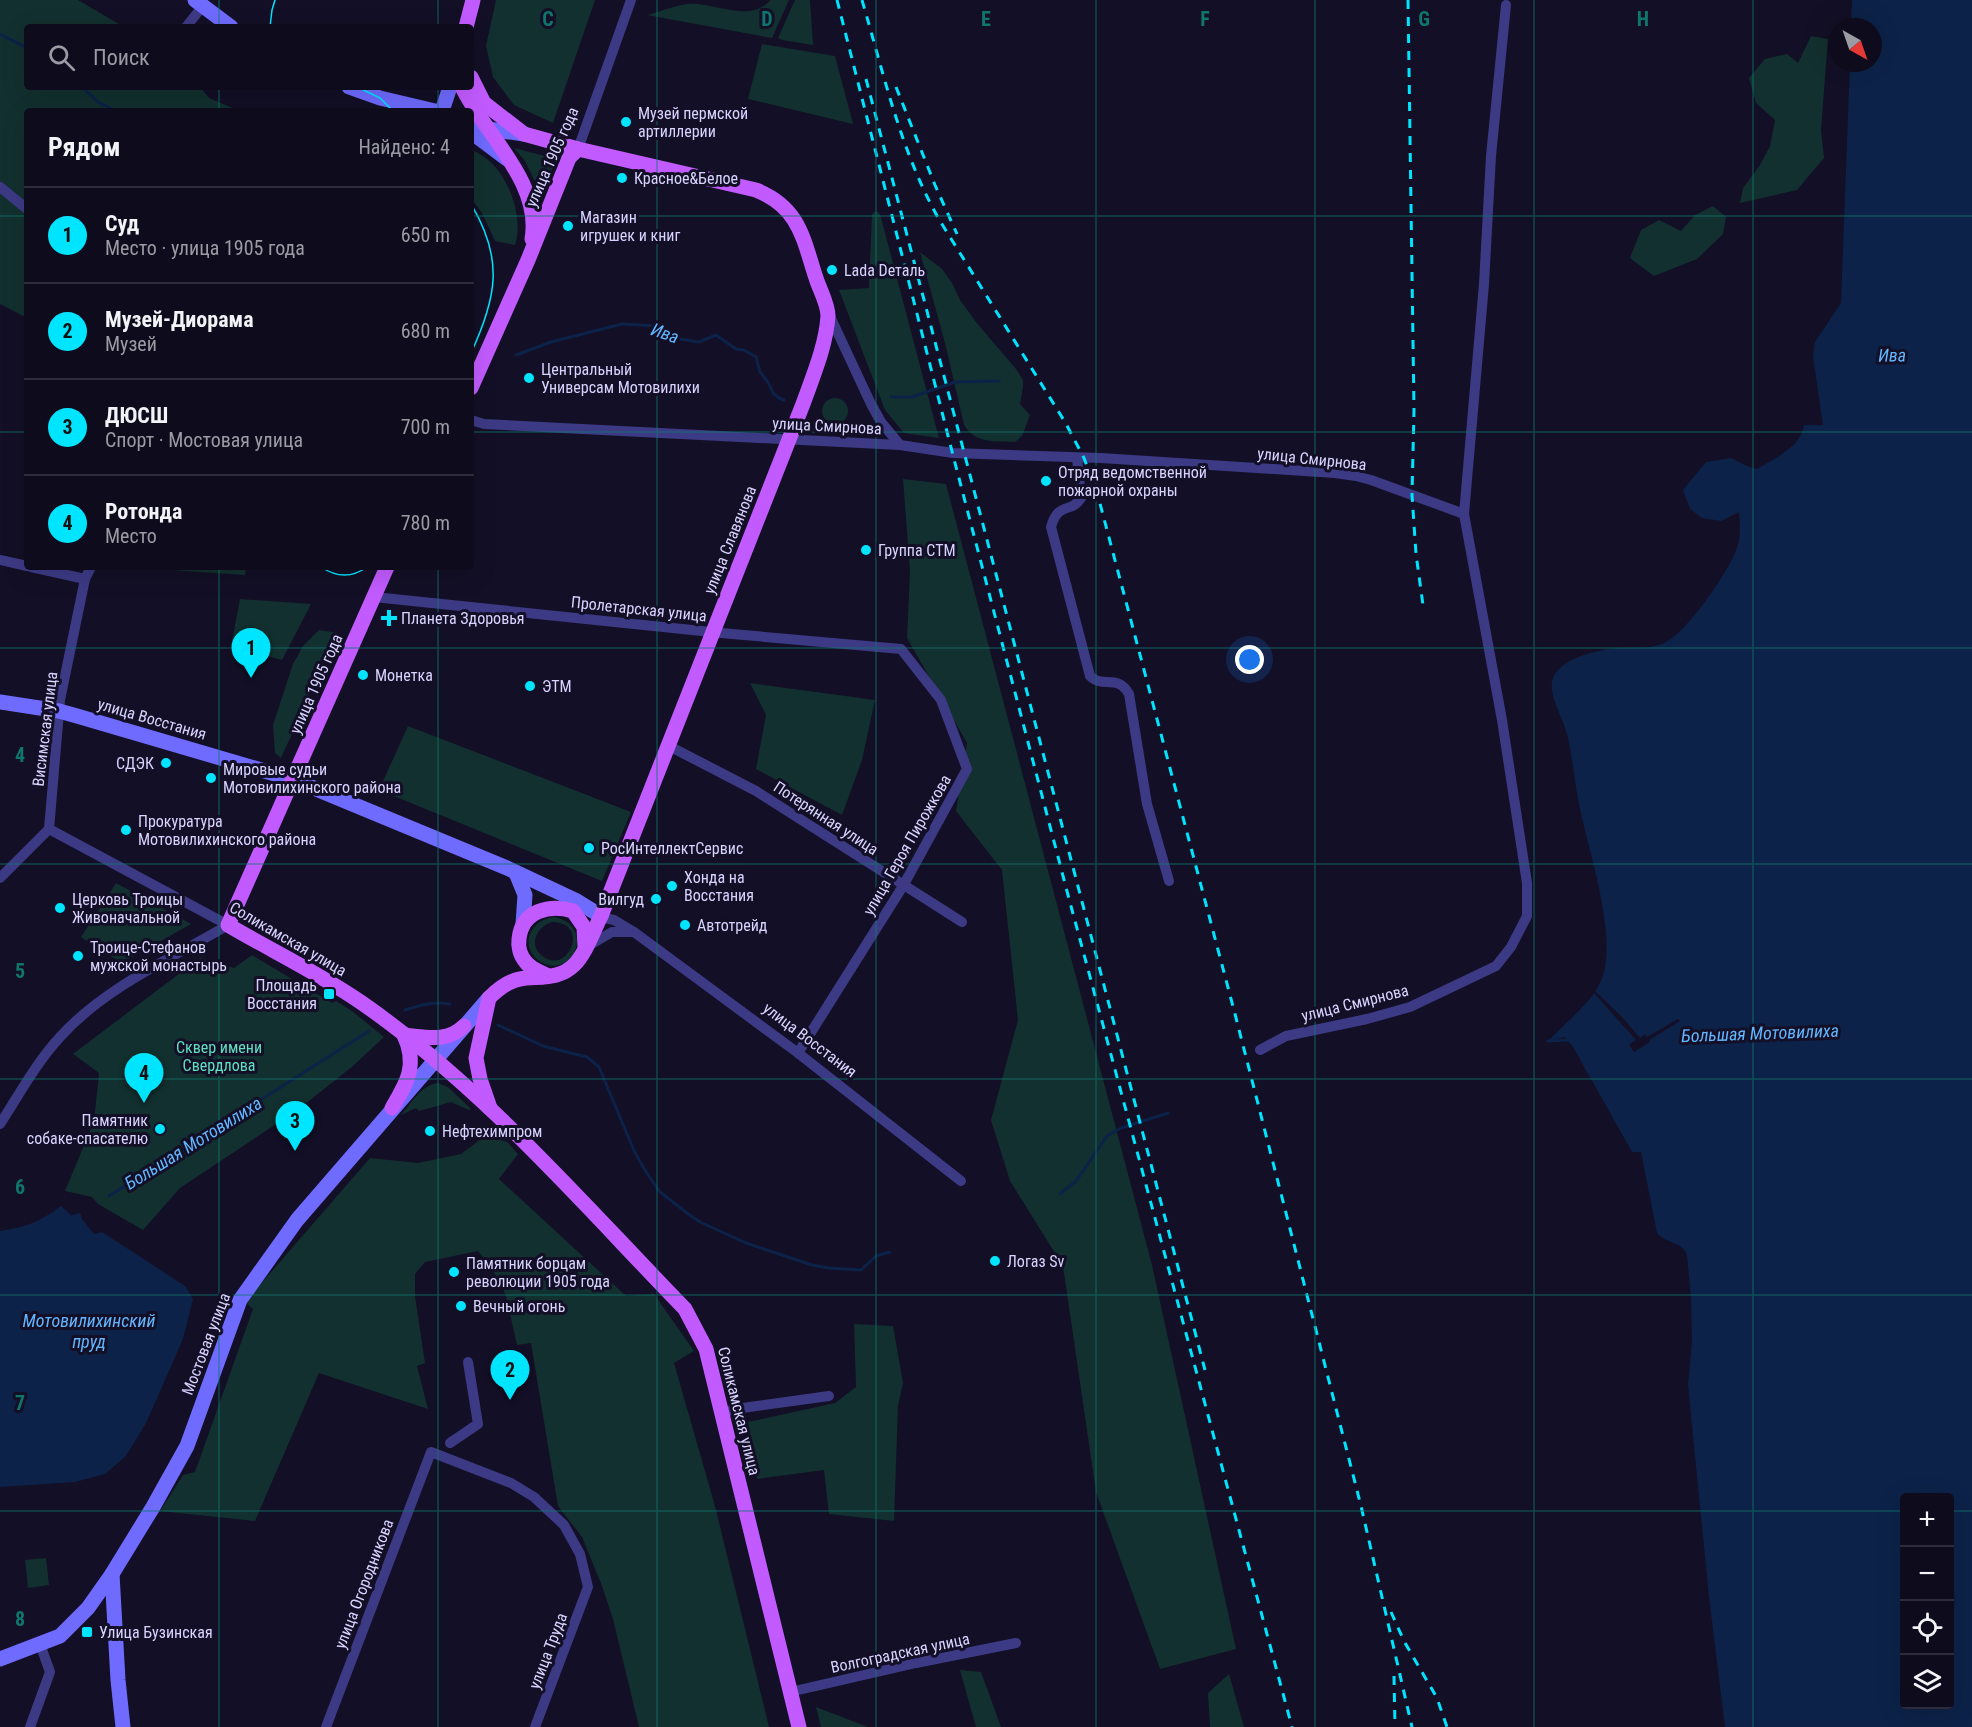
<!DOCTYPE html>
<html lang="ru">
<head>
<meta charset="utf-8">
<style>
	:root { --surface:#0e0b1c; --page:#171425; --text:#f1f3f6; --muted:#9b9ba3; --line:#2e2b3b; --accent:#00e5ff }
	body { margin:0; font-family:"Roboto Condensed",sans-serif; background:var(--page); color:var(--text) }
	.controls { position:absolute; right:18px; bottom:18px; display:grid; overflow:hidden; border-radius:6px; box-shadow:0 6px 24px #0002 }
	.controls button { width:54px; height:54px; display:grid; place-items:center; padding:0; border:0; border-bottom:2px solid var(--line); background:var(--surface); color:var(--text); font:30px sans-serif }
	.compass { position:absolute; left:1828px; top:18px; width:54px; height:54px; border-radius:50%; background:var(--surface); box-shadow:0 6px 24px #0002; rotate:140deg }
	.you { position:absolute; left:1250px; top:660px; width:21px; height:21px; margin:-15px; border:4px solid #fff; border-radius:50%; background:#1a73e8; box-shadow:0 0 0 9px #1a73e833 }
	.badge { display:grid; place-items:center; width:39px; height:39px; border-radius:50%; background:var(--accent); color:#111; font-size:20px; font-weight:700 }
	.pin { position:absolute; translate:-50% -50px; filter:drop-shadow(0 2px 3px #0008) }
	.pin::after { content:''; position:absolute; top:32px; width:21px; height:18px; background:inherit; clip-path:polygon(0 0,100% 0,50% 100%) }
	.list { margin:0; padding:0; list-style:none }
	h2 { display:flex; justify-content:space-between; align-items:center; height:78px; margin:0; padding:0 24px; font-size:26px }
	h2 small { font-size:20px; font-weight:400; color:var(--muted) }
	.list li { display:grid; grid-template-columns:39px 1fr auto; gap:18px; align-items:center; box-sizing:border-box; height:96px; padding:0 24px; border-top:2px solid var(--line) }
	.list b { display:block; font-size:22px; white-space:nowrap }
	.list p { margin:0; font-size:20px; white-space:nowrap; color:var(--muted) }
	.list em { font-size:20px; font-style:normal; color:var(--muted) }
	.icon { flex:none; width:33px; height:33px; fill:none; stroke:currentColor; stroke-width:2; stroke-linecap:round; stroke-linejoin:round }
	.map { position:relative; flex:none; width:1972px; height:1727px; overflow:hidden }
	.search { position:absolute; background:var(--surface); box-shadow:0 6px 24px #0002; left:24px; top:24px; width:450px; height:66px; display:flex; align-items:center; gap:15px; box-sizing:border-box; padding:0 21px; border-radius:6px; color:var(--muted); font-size:22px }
	.panel { position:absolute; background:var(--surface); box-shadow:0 6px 24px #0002; left:24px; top:108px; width:450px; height:462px; border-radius:6px }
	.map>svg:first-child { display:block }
	.green { fill:#12302f; fill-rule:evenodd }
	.water { fill:#0c2248; fill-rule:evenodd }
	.pier { fill:#130f26 }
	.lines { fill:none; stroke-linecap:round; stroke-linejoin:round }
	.stream { stroke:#0c2248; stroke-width:3 }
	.street { stroke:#3d3a85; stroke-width:10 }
	.secondary { stroke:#6f6bff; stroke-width:15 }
	.primary { stroke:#c25bff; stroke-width:15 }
	.tram { stroke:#00e5ff; stroke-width:1.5 }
	.rail { stroke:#00e5ff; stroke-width:3; stroke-dasharray:9 8; stroke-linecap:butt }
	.grid { fill:none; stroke:#0f766e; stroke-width:1.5; stroke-opacity:0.55 }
	.poi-dot { fill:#00e5ff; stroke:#130f26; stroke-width:2 }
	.labels { text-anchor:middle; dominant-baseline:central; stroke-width:6; stroke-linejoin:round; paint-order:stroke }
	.poi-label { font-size:16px; fill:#d9d4ff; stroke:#130f26; text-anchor:start }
	.street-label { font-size:16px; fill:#d9d4ff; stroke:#130f26 }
	.park-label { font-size:16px; fill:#5fe0c0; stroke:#130f26 }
	.water-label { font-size:18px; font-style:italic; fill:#62b6ff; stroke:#130f26 }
	.grid-label { font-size:20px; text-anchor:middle; font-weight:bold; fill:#0f766e; stroke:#130f26; stroke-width:6; stroke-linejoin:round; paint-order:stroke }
</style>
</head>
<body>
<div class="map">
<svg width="1972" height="1727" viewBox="0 0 1972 1727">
	<rect width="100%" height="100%" fill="#130f26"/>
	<g class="green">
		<polygon points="0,0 78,0 124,27 27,27 27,87 200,87 209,98 240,111 27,111 27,318 0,304"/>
		<polygon points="496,0 595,0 553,123 514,105 493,77 486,46"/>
		<path d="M771,0H789L772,38L647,15C660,12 675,5 688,4C716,2 747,24 771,0Z"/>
		<polygon points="795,0 810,0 813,45 782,40 778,38"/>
		<polygon points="1811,36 1828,39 1821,130 1824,158 1797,190 1740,203 1743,188 1760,165 1770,146 1775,120 1756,103 1749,78 1765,59 1787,54 1798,63"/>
		<polygon points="762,44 835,56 853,124 748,99"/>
		<polygon points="514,148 556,159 542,196 525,161"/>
		<path d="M471,149C476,152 482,155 487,159C509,176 524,218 515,245L495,241L482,213L471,198Z"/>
		<polygon points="1713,206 1726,217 1723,234 1697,259 1654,276 1630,258 1641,230 1659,220 1681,231 1695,215"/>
		<polygon points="876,211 880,214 939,438 904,433 885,410 839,290 869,288 872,214"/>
		<path d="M920,252L942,269L952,283L960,300L976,322L1016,369L1023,380V387L1020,404L1030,415L1022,436L1015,442C996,441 975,444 964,425L945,343Z"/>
		<circle cx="835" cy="411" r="13"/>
		<polygon points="903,479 946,484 1152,1265 1236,1649 1160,1669 1096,1492 1063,1266 1010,1181 991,1120 1018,1020 1002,870 956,811 967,743 907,638 910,571"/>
		<polygon points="172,567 246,567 245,575 172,570"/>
		<polygon points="240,599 311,604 282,660 231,646"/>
		<polygon points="319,630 338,633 281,758 275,753 273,725 293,664 303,646"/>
		<polygon points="750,683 875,700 862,760 842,815 756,769 766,715"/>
		<polygon points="408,726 631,812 602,881 379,790"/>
		<polygon points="116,883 191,924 122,963 81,937"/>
		<path d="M554,917C595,925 575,978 543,963C538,961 533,956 530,950C524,932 538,919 554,917ZM552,922C592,923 567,978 541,955C528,943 538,926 552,922Z"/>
		<polygon points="252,955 332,1003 336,1001 352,1011 384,1037 353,1066 299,1109 180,1188 143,1230 98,1204 92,1197 65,1191 94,1121 99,1073 73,1054 200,958 234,968"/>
		<path d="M438,1083L448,1087L471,1109L469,1110L451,1102L419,1111L416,1108L401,1115C411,1104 421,1085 438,1083Z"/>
		<polygon points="485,1136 507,1142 518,1154 499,1179 626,1296 654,1294 694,1351 674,1363 715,1506 769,1727 639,1727 613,1619 602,1586 582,1537 558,1506 531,1343 517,1345 506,1296 498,1278 478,1251 425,1262 415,1274 415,1296 425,1363 417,1366 428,1409 319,1373 255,1521 160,1511 183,1475 195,1472 253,1309 247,1304 253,1293 370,1158 418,1163 461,1154"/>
		<polygon points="854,1324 893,1326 903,1383 898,1406 894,1521 829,1514 824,1470 757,1479 748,1422 835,1403 856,1387"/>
		<polygon points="46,1558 49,1585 28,1588 25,1560"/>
		<polygon points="960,1670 981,1672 1001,1727 976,1727"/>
		<polygon points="1229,1674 1244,1727 1210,1727 1208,1693"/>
		<polygon points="816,1707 868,1727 821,1727"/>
	</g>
	<g class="water">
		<path d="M1852,0H1972V1727H1725L1709,1597L1688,1385L1692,1342L1691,1298L1687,1255C1682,1241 1666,1244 1657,1233L1641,1152H1632L1573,1047L1565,1037L1548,1041C1564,1024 1590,1004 1600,983C1620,943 1589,853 1580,809C1575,786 1573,761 1568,738C1565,721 1549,697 1552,681C1558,660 1588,653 1608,649C1625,646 1646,650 1662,644C1685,636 1729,571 1737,548C1741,536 1740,524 1739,512L1721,521L1702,518L1690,509L1683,490L1706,462L1731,458L1747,466L1757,469C1775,458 1801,447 1804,425H1823L1813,357L1815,342L1841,303L1850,63H1873V27H1851ZM1904,1498H1950V1704H1904Z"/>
		<path d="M61,1206L71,1215L80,1213L82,1219L94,1234L102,1232L185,1286L193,1299L183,1339L146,1423L126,1456L105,1474L75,1482L0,1487V1231C27,1227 39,1222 61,1206Z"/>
	</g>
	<polygon class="pier" points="1595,991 1623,1018 1640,1038 1645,1034 1647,1037 1678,1019 1680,1021 1649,1040 1650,1042 1634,1052 1629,1045 1636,1040 1594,993"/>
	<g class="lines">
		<g class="stream">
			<polyline points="0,34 27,48"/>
			<polyline points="82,87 98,102 116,111"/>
			<polyline points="516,355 551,342 622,324 658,326 680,339 699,342 716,335 736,349 744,350 756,357 760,372 768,382 773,393 779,398 784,400"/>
			<polyline points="891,397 912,397 955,382 999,381"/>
			<path d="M405,1010C421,1005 434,1001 450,1004"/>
			<polyline points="498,1025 543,1046 587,1057 599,1067 635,1153 645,1170 659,1191 687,1213 700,1222 746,1243 812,1265 828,1268 861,1270 876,1256 890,1252"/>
			<polyline points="1548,1041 1570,1040"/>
			<polyline points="1060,1194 1076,1181 1107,1136 1121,1128 1168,1113"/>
			<polyline points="109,1196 369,1031"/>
		</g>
		<g class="street">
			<polyline points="186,27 202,7"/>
			<polyline points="578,149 631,0"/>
			<polyline points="0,187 27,209"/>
			<polyline points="829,314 871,404 881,422 900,445"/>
			<polyline points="471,420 484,424 900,445 953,453 1101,458 1335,473 1356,476 1371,480 1464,514"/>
			<path d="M1077,458L1081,498C1071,514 1058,501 1051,527L1090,676C1103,689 1117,673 1129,694L1147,804L1169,881"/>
			<polyline points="0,560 27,566"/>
			<polyline points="31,567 85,579"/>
			<polyline points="374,597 721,633 901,649 941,700 967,769 903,886 798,1053"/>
			<polyline points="669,746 756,791 962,922"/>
			<polyline points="49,829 228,925"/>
			<polyline points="0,878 49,829 60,700 85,579 91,567"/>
			<polyline points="596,916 614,920 634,932 798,1053 961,1181"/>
			<polyline points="588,946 612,932 634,932"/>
			<polyline points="1260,1050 1286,1036 1367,1019 1410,1007 1473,977 1496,966 1511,947 1527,916 1527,883 1502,720 1464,514 1484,284 1491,156 1506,5"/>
			<path d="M0,1124C19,1095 36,1063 60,1037C105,987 171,959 228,925"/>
			<polyline points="722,1413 735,1409 829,1396"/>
			<polyline points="450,1443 478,1424 468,1362"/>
			<polyline points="790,1692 916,1663 1016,1643"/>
			<polyline points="30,1727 50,1672 40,1644"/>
			<polyline points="326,1727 431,1452 511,1483 534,1497 564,1525 580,1554 588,1587 535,1727"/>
		</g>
		<g class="secondary">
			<polyline points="195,0 231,27"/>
			<polyline points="349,87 380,98 435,111"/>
			<polyline points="442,111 450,87"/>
			<polyline points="471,123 488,129 524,134"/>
			<polyline points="471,132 507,159"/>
			<polyline points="0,702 59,711 77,716 292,779 507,868 575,900 601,916"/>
			<polyline points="516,873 525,895 523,924"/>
			<polyline points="112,1574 118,1680 123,1727"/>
			<polyline points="0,1659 60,1636 88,1608 112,1574 153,1507 187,1446 240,1300 297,1220 489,998"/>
		</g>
		<g class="primary">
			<polyline points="466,27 473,0"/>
			<path d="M471,77L484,103L524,134L578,149L756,190C801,208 803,240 817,281C821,292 828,305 828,316C826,346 813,376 803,404L601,916C593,932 586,953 574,965C559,980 539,976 520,979C508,981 497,990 489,998L476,1058L480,1079L490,1108"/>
			<path d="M462,87C485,135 542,182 532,239"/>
			<polyline points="471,388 528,260 569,158 578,149"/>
			<path d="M387,567L228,925C272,951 319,973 362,1003C484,1088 582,1203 685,1309L706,1349L799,1727"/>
			<path d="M549,976C540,972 530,969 525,961C520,955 518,946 519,939C522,910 550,904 573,911L584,927L585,946"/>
			<path d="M404,1035C426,1037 447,1043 464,1026"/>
			<path d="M392,1108C407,1083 418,1065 404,1035"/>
		</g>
		<g class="tram">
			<polyline points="270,27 272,10 275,0"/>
			<polyline points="357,87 380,98 393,111"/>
			<path d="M471,204C504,259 497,297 471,353"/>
			<path d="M321,567C336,577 352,578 367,567"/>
		</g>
		<g class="rail">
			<polyline points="837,0 955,463 1068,895 1292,1727"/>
			<path d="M862,0C884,75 901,153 940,221L1065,422L1084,458L1098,496L1235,1014L1361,1506L1412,1727"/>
			<polyline points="1408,0 1414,410 1412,495 1416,554 1423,605"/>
			<polyline points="866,79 1205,1370"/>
			<polyline points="896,87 935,185 957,234"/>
			<polyline points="1391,1612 1404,1641 1437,1698 1447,1727"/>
			<polyline points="1394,1676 1395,1727"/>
		</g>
	</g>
	<path class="grid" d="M219,0V27M438,0V27M657,0V1727M876,0V1727M1096,0V1727M1315,0V1727M1534,0V1727M1753,0V1727M219,87V111M438,87V111M0,216H27M471,216H1972M0,432H27M471,432H1972M219,567V1727M438,567V1727M0,648H1972M0,864H1972M0,1079H1972M0,1295H1972M0,1511H1904M1950,1511H1972"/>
	<g class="poi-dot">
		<circle cx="626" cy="122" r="6"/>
		<circle cx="622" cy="178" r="6"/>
		<circle cx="568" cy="226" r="6"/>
		<circle cx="832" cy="270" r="6"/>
		<circle cx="529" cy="378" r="6"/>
		<circle cx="1046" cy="481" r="6"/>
		<circle cx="866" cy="550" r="6"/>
		<path d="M386 609h6v6h6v6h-6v6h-6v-6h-6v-6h6z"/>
		<circle cx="363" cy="675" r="6"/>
		<circle cx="530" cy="686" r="6"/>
		<circle cx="166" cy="763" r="6"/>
		<circle cx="211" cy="778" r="6"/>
		<circle cx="126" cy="830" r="6"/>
		<circle cx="589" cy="848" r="6"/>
		<circle cx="672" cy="886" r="6"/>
		<circle cx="656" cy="899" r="6"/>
		<circle cx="60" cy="908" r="6"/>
		<circle cx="685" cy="925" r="6"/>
		<circle cx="78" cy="956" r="6"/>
		<rect x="323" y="988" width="12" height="12" rx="3"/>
		<circle cx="160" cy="1129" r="6"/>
		<circle cx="430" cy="1131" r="6"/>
		<circle cx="995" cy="1261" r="6"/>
		<circle cx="454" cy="1272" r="6"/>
		<circle cx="461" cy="1306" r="6"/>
		<rect x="81" y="1626" width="12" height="12" rx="3"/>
	</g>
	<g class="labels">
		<g class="poi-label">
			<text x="638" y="113">Музей пермской<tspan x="638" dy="18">артиллерии</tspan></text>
			<text x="634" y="178">Красное&amp;Белое</text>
			<text x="580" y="217">Магазин<tspan x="580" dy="18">игрушек и книг</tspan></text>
			<text x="844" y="270">Lada Dеталь</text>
			<text x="541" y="369">Центральный<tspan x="541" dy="18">Универсам Мотовилихи</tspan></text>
			<text x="1058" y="472">Отряд ведомственной<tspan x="1058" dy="18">пожарной охраны</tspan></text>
			<text x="878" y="550">Группа СТМ</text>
			<text x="401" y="618">Планета Здоровья</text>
			<text x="375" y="675">Монетка</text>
			<text x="542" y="686">ЭТМ</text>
			<text x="154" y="763" text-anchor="end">СДЭК</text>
			<text x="223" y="769">Мировые судьи<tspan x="223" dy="18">Мотовилихинского района</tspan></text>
			<text x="138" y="821">Прокуратура<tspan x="138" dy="18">Мотовилихинского района</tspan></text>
			<text x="601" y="848">РосИнтеллектСервис</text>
			<text x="684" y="877">Хонда на<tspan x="684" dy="18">Восстания</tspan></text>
			<text x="72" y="899">Церковь Троицы<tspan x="72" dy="18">Живоначальной</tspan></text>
			<text x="644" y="899" text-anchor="end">Вилгуд</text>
			<text x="697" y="925">Автотрейд</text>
			<text x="90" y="947">Троице-Стефанов<tspan x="90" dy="18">мужской монастырь</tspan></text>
			<text x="317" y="985" text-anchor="end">Площадь<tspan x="317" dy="18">Восстания</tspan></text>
			<text x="148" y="1120" text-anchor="end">Памятник<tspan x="148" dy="18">собаке-спасателю</tspan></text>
			<text x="442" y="1131">Нефтехимпром</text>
			<text x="1007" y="1261">Логаз Sv</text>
			<text x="466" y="1263">Памятник борцам<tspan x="466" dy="18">революции 1905 года</tspan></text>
			<text x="473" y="1306">Вечный огонь</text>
			<text x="99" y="1632">Улица Бузинская</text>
		</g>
		<g class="street-label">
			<text transform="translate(552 157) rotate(-66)">улица 1905 года</text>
			<text transform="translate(827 426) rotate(3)">улица Смирнова</text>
			<text transform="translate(1312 459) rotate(6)">улица Смирнова</text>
			<text transform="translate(730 540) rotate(-68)">улица Славянова</text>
			<text transform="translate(639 609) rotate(6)">Пролетарская улица</text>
			<text transform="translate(316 684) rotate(-66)">улица 1905 года</text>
			<text transform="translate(152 719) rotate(16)">улица Восстания</text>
			<text transform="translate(45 729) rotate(-83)">Висимская улица</text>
			<text transform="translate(826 818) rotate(33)">Потерянная улица</text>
			<text transform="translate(907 845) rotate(-60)">улица Героя Пирожкова</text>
			<text transform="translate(288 939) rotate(30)">Соликамская улица</text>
			<text transform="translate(1355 1003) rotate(-14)">улица Смирнова</text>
			<text transform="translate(810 1040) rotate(37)">улица Восстания</text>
			<text transform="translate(206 1344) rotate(-69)">Мостовая улица</text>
			<text transform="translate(739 1411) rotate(76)">Соликамская улица</text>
			<text transform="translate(364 1584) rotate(-69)">улица Огородникова</text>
			<text transform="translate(548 1651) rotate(-69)">улица Труда</text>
			<text transform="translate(900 1653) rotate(-12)">Волгоградская улица</text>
		</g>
		<g class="park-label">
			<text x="219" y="1047">Сквер имени<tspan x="219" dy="18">Свердлова</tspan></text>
		</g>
		<g class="water-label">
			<text transform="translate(665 333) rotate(19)">Ива</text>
			<text transform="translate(1892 355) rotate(-1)">Ива</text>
			<text transform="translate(1760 1033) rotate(-2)">Большая Мотовилиха</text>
			<text transform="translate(193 1143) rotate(-32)">Большая Мотовилиха</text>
			<text x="89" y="1320">Мотовилихинский<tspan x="89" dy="21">пруд</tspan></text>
		</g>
	</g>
	<g class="grid-label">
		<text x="548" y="26">C</text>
		<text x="767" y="26">D</text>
		<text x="986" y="26">E</text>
		<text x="1205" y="26">F</text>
		<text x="1424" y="26">G</text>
		<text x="1643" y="26">H</text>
		<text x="20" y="762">4</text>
		<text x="20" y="978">5</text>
		<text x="20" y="1194">6</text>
		<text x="20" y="1410">7</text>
		<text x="20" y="1626">8</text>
	</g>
</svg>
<div class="controls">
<button>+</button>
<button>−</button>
<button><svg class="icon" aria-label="locate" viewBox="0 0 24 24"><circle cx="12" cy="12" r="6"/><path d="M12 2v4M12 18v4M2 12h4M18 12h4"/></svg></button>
<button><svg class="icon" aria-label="layers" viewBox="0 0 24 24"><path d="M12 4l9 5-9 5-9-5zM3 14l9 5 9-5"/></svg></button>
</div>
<svg class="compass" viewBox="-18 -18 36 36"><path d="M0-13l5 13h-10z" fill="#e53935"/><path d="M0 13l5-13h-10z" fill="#9b9ba3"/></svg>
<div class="you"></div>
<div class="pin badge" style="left:251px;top:678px">1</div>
<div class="pin badge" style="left:510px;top:1400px">2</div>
<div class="pin badge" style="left:295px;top:1151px">3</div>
<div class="pin badge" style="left:144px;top:1103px">4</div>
<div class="search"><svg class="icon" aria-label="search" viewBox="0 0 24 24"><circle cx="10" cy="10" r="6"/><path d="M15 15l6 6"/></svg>Поиск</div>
<section class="panel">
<h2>Рядом<small>Найдено: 4</small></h2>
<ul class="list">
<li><span class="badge">1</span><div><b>Суд</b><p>Место · улица 1905 года</p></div><em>650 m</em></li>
<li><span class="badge">2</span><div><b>Музей-Диорама</b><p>Музей</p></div><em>680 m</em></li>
<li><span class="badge">3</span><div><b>ДЮСШ</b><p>Спорт · Мостовая улица</p></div><em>700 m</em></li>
<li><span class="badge">4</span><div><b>Ротонда</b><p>Место</p></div><em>780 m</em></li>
</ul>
</section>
</div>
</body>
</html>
